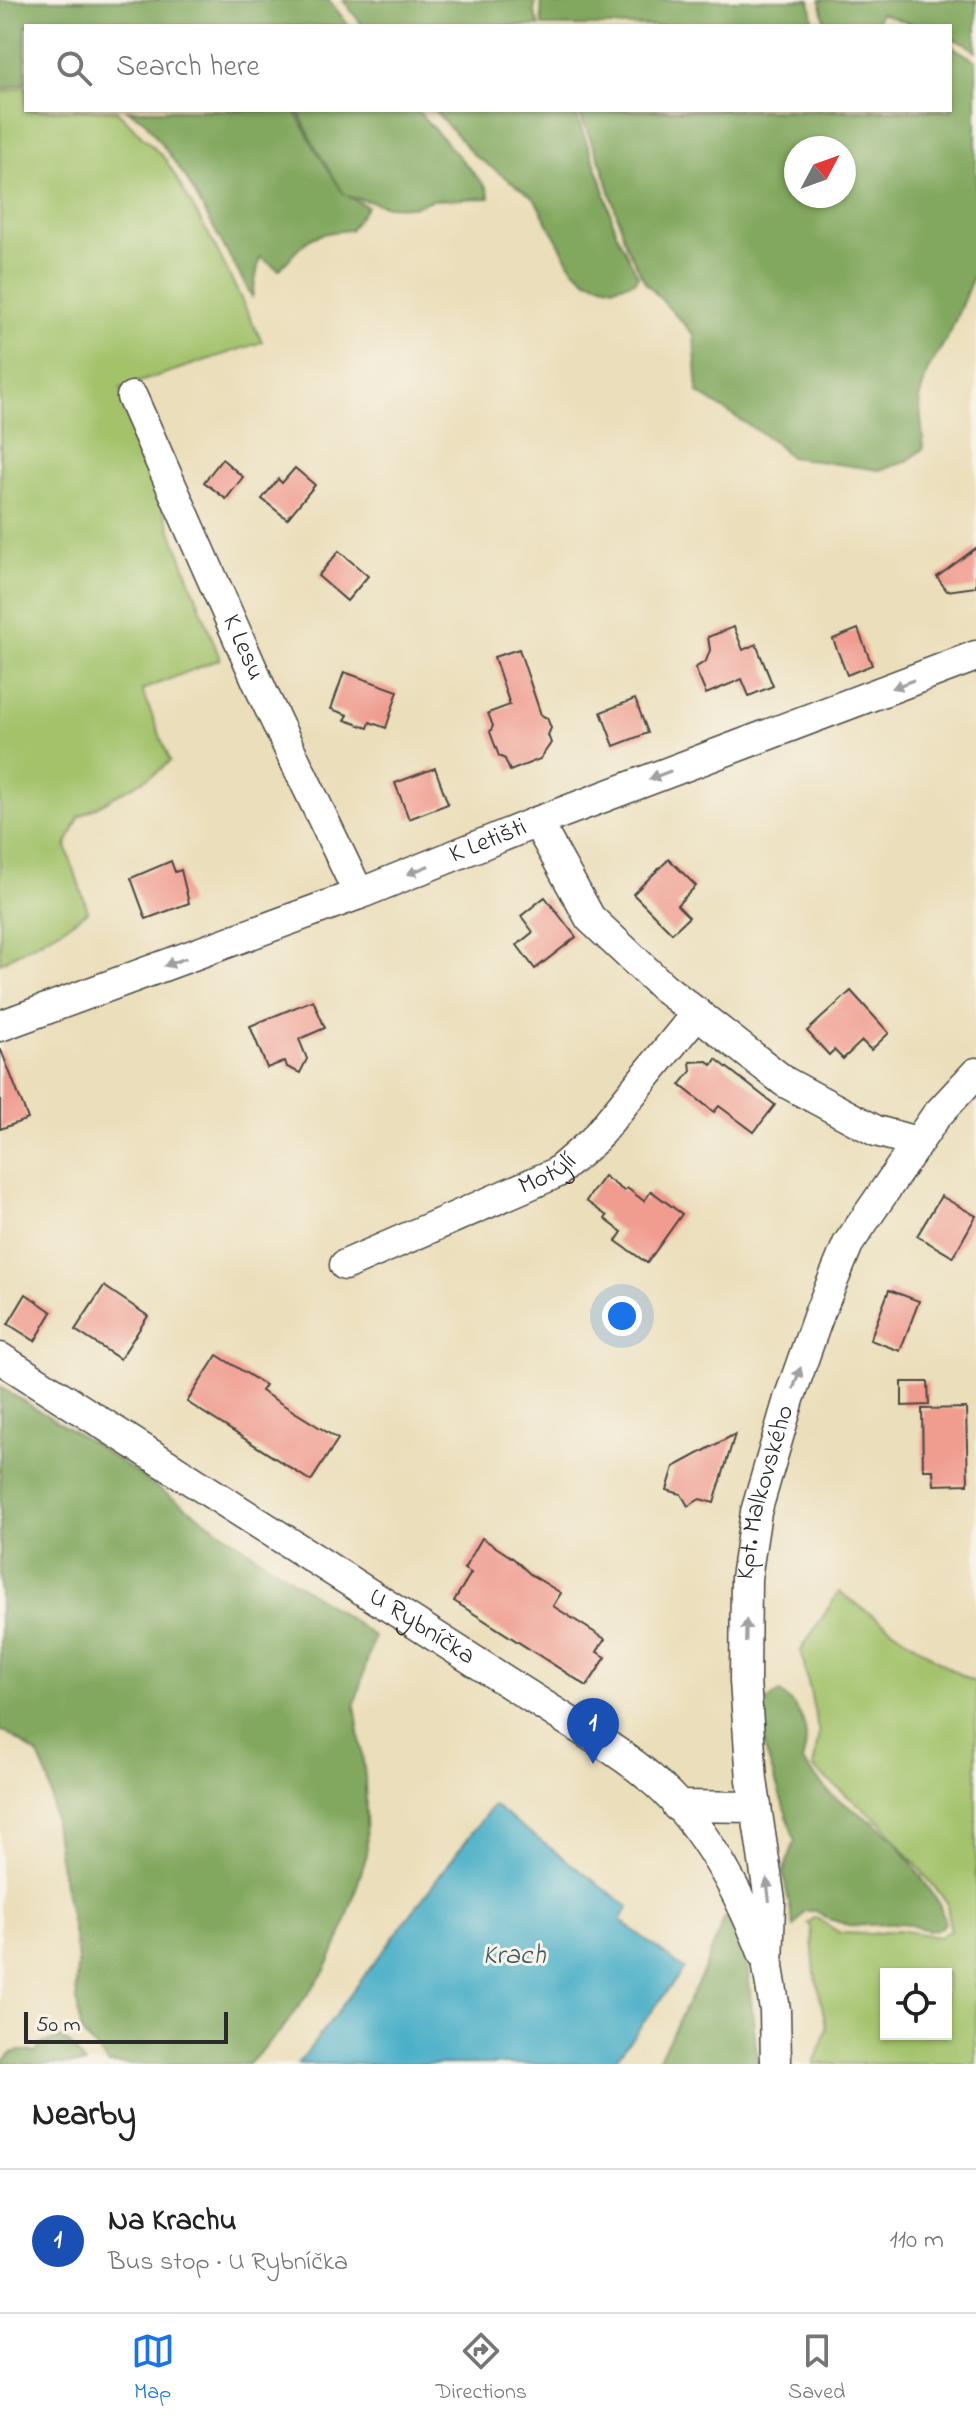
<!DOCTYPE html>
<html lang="en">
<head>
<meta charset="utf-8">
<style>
	:root { --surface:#fff; --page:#f6f6f6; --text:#222; --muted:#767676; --line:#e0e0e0; --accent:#1a73e8 }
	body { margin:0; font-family:"Indie Flower",sans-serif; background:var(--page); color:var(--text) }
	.controls { position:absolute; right:24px; bottom:24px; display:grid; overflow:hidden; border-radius:0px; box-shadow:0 2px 6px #0004 }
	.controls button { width:72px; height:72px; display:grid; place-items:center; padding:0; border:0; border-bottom:2px solid var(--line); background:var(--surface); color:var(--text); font:40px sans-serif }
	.compass { position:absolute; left:784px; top:136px; width:72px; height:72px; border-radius:50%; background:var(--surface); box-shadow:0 2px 6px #0004; rotate:49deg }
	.scale { position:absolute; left:24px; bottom:20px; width:204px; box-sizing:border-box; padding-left:8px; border:4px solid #2b2b2b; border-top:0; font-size:22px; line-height:28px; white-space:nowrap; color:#2b2b2b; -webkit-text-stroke:6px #f7f3e8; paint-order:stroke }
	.you { position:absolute; left:622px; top:1316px; width:28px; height:28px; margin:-20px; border:6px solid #fff; border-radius:50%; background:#1a73e8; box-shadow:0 0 0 12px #1a73e833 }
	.badge { display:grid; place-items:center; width:52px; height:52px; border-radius:50%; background:var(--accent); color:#fff; font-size:26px; font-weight:700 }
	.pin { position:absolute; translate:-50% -66px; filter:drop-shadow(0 2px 4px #0008) }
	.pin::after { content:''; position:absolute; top:42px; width:28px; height:24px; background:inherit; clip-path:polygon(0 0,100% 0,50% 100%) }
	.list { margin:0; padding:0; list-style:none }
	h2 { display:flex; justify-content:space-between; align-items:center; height:104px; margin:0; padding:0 32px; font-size:34px }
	h2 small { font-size:26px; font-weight:400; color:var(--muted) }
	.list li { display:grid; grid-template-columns:52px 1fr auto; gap:24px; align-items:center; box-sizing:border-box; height:144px; padding:0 32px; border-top:2px solid var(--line) }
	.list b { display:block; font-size:30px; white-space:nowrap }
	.list p { margin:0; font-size:26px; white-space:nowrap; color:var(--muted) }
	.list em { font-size:26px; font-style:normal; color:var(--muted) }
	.icon { flex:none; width:44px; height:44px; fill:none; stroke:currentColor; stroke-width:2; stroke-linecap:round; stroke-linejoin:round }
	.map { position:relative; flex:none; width:976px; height:2064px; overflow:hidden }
	.search { position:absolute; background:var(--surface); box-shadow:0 2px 6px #0004; left:24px; right:24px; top:24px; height:88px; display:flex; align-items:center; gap:20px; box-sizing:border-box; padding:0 28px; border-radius:0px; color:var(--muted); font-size:30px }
	.sheet { height:248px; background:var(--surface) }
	nav { display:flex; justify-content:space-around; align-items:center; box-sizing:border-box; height:112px; border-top:2px solid var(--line); background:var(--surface); font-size:22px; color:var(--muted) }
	nav a { display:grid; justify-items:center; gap:4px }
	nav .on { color:var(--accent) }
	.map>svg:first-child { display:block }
	.green { fill:#a3c26b; stroke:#67764b; stroke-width:2; fill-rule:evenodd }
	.forest { fill:#82a85f; stroke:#566a45; stroke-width:2; fill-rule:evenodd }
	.water { fill:#48afc7; stroke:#3a6d79; stroke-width:2 }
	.building { fill:#f09c8f }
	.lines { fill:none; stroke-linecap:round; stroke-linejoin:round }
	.minor-casing { stroke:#484640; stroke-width:33 }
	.minor { stroke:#fff; stroke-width:30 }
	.oneway { fill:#a0a0a0 }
	.labels { text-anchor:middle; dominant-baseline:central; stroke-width:6; stroke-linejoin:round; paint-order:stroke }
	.street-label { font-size:26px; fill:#2b2b2b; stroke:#f7f3e8 }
	.water-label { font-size:28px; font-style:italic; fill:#355962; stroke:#f7f3e8 }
</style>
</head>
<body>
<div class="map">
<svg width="976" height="2064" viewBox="0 0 976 2064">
	<rect width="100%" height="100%" fill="#f7f3e8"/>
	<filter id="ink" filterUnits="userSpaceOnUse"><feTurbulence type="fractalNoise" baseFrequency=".0125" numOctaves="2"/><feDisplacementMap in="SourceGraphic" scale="16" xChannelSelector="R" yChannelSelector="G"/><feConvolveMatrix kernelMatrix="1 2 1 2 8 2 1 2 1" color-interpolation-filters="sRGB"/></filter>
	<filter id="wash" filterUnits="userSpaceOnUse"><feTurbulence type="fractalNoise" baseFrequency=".006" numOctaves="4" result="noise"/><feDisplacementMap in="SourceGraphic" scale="32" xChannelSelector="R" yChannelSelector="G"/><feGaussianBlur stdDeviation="1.8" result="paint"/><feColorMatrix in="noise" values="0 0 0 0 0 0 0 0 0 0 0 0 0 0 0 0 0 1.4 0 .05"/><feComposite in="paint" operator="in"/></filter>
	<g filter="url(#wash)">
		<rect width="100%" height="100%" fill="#ebdeba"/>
		<g class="green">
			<polygon points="26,86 26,110 116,110 166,160 214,244 262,342 121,388 151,478 220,659 142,690 170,761 156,773 79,817 66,846 88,911 60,930 0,963 0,93"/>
			<path d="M839,1592L950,1669L976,1683V2064H814L827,2029L815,1973L811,1927L808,1924L815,1917L840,1933L871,1934L899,1930L939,1937L950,1931L947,1902L881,1823L813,1768L819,1733L801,1650ZM886,1974H946V2034H886Z"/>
		</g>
		<g class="forest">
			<polygon points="0,0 329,0 349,26 26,26 26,83 0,90"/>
			<polygon points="343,0 536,0 534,11 539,26 363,26"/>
			<polygon points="541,0 550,0 557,5 596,0 810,0 814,26 542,26"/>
			<polygon points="820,0 976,0 976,52 965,43 950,38 950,26 917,26 880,13 875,26 826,26"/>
			<path d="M950,45L976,61V269L950,333L928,370L919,399L924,448L906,462L879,470L790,457L775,442L698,393L694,335L645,282L626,245L603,168L578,110H950ZM796,148H844V196H796Z"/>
			<path d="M127,110H295L314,147L345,196L314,145L298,110H417L487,188L490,198L431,200L413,207L388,206L347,196L367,206L350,230C307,233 306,241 279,270L260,257L252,297L186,178L144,120Z"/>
			<polygon points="434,110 574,110 601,179 616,233 638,276 636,281 614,287 587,280 572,267 534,198 474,155"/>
			<polygon points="0,1387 94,1444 374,1636 355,1704 365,1775 367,1854 341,1937 324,1972 283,2028 249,2064 109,2064 80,2031 76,1987 78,1957 58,1852 49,1781 38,1755 6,1732 0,1731"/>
			<path d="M780,1693C805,1711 811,1734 802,1761L831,1795L873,1822L896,1841L939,1903L945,1923L939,1929L928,1930L902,1923L852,1926L829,1919L816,1911H805L794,1927L783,1873L795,1841L765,1749L762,1703Z"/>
			<polygon points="725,1917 736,1926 745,1945 758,2064 656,2064 703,1972"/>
			<path d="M61,2038L71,2045L85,2064H0C10,2051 20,2048 36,2053L41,2044Z"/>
		</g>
		<polygon class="water" points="493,1805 629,1907 620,1920 684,1969 612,2064 298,2064"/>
		<g id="blocks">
			<g class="building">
				<polygon points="222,459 243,477 226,499 204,482"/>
				<polygon points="295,468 315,485 287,519 262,499 278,479 282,483"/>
				<polygon points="976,548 976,587 947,591 937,577"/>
				<polygon points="339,551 368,576 347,601 318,576"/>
				<polygon points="734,627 743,650 756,644 773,686 749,696 742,679 706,694 695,668 706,661 710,650 708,637"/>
				<polygon points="858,629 872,665 847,675 833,639"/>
				<polygon points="519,649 541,715 547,718 551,728 548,735 551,743 540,759 510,771 505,759 499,756 490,732 493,726 488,713 510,705 494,657"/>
				<polygon points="344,672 398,691 386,728 370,722 368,728 345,720 348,715 331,709"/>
				<polygon points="635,699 648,733 614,746 601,712"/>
				<polygon points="435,768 448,804 409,819 395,783"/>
				<polygon points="669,859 696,886 677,905 689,917 672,933 633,894"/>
				<polygon points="171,861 175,872 181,870 189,903 146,919 131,878"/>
				<polygon points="545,897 576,937 535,969 517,945 533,932 521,916"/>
				<polygon points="851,991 889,1033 871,1050 862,1041 843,1059 834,1050 829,1055 807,1031"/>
				<polygon points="313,1000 325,1028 299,1039 307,1059 300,1073 287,1067 285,1061 267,1068 250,1026"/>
				<polygon points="1,1050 28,1119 0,1129 0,1051"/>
				<polygon points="716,1059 775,1105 754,1132 719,1106 714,1112 680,1085 691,1071 690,1062 707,1061 712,1065"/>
				<polygon points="604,1176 624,1191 627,1188 644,1201 651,1191 682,1214 647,1263 616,1241 622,1232 605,1219 607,1216 586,1201"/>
				<polygon points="941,1196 976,1216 953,1257 917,1236"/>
				<polygon points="104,1286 148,1316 120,1359 75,1330"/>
				<polygon points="889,1290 919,1301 900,1351 870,1340"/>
				<polygon points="26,1294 52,1312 35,1341 8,1324"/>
				<polygon points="217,1355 265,1385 261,1391 338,1439 311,1481 187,1402"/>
				<polygon points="902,1382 928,1382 929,1405 902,1406"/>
				<polygon points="966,1408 968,1484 934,1485 933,1470 923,1470 922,1409"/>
				<polygon points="735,1434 714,1503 700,1499 688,1506 681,1494 667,1490 674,1467"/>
				<polygon points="482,1538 514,1559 530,1574 561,1593 553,1606 605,1639 597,1652 606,1657 587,1686 454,1601 471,1573 464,1569"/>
			</g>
		</g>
	</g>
	<g filter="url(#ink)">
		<use href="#blocks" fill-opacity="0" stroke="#484640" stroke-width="2"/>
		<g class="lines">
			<g class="minor-casing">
				<g id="minor">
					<path id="s1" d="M132,397L264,696L359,894"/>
					<polyline points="537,822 590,918 662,986 785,1082 876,1131 917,1142"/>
					<path id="s2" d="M0,1026L359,894L537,822L976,656"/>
					<path id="s3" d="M345,1265L556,1173L593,1141L697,1013"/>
					<path id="s4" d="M0,1358L609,1747C622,1756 636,1765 648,1776C702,1820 739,1891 764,1955"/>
					<polyline points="677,1806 756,1807"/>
					<path id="s5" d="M776,2064L775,2010L768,1967L770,1901L752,1780L745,1681L746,1578L756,1512L789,1399L819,1314L848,1244L936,1116L976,1073"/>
				</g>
			</g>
			<use href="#minor" class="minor"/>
		</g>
		<defs><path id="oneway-solid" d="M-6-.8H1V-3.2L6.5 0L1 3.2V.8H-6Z" transform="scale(2)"/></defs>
		<g class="oneway">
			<use href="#oneway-solid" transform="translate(903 684) rotate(159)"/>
			<use href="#oneway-solid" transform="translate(660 775) rotate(159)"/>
			<use href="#oneway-solid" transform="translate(418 870) rotate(158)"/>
			<use href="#oneway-solid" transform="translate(175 962) rotate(160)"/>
			<use href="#oneway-solid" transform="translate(797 1378) rotate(-71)"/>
			<use href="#oneway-solid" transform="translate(746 1631) rotate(-89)"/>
			<use href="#oneway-solid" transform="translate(768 1890) rotate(-97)"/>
		</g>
	</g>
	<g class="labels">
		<g class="street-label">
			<text stroke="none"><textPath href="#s1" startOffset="274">K Lesu</textPath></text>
			<text stroke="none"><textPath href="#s2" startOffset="522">K Letišti</textPath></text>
			<text stroke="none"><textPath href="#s3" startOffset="222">Motýlí</textPath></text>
			<text stroke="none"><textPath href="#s5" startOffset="576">Kpt. Malkovského</textPath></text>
			<text stroke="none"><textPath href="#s4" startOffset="500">U Rybníčka</textPath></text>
		</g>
		<g class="water-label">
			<text x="514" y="1956">Krach</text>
		</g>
	</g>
</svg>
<div class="controls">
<button><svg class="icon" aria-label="locate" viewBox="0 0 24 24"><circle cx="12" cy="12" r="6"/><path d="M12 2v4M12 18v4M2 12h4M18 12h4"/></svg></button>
</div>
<svg class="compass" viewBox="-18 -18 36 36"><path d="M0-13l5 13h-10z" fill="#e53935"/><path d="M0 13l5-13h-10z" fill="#767676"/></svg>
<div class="scale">50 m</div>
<div class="you"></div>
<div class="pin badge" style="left:593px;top:1764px;background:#1a4fb4">1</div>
<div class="search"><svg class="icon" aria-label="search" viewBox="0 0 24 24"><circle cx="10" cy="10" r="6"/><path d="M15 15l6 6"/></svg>Search here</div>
</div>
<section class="sheet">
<h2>Nearby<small></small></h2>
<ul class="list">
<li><span class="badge" style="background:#1a4fb4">1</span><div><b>Na Krachu</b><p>Bus stop · U Rybníčka</p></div><em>110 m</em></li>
</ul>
</section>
<nav>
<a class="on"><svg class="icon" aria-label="map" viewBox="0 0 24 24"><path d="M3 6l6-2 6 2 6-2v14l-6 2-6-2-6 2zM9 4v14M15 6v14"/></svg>Map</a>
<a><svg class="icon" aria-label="directions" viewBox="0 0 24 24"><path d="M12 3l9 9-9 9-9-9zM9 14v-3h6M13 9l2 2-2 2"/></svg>Directions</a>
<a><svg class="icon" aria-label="saved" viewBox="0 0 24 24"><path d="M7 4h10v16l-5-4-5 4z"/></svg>Saved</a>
</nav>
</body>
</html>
